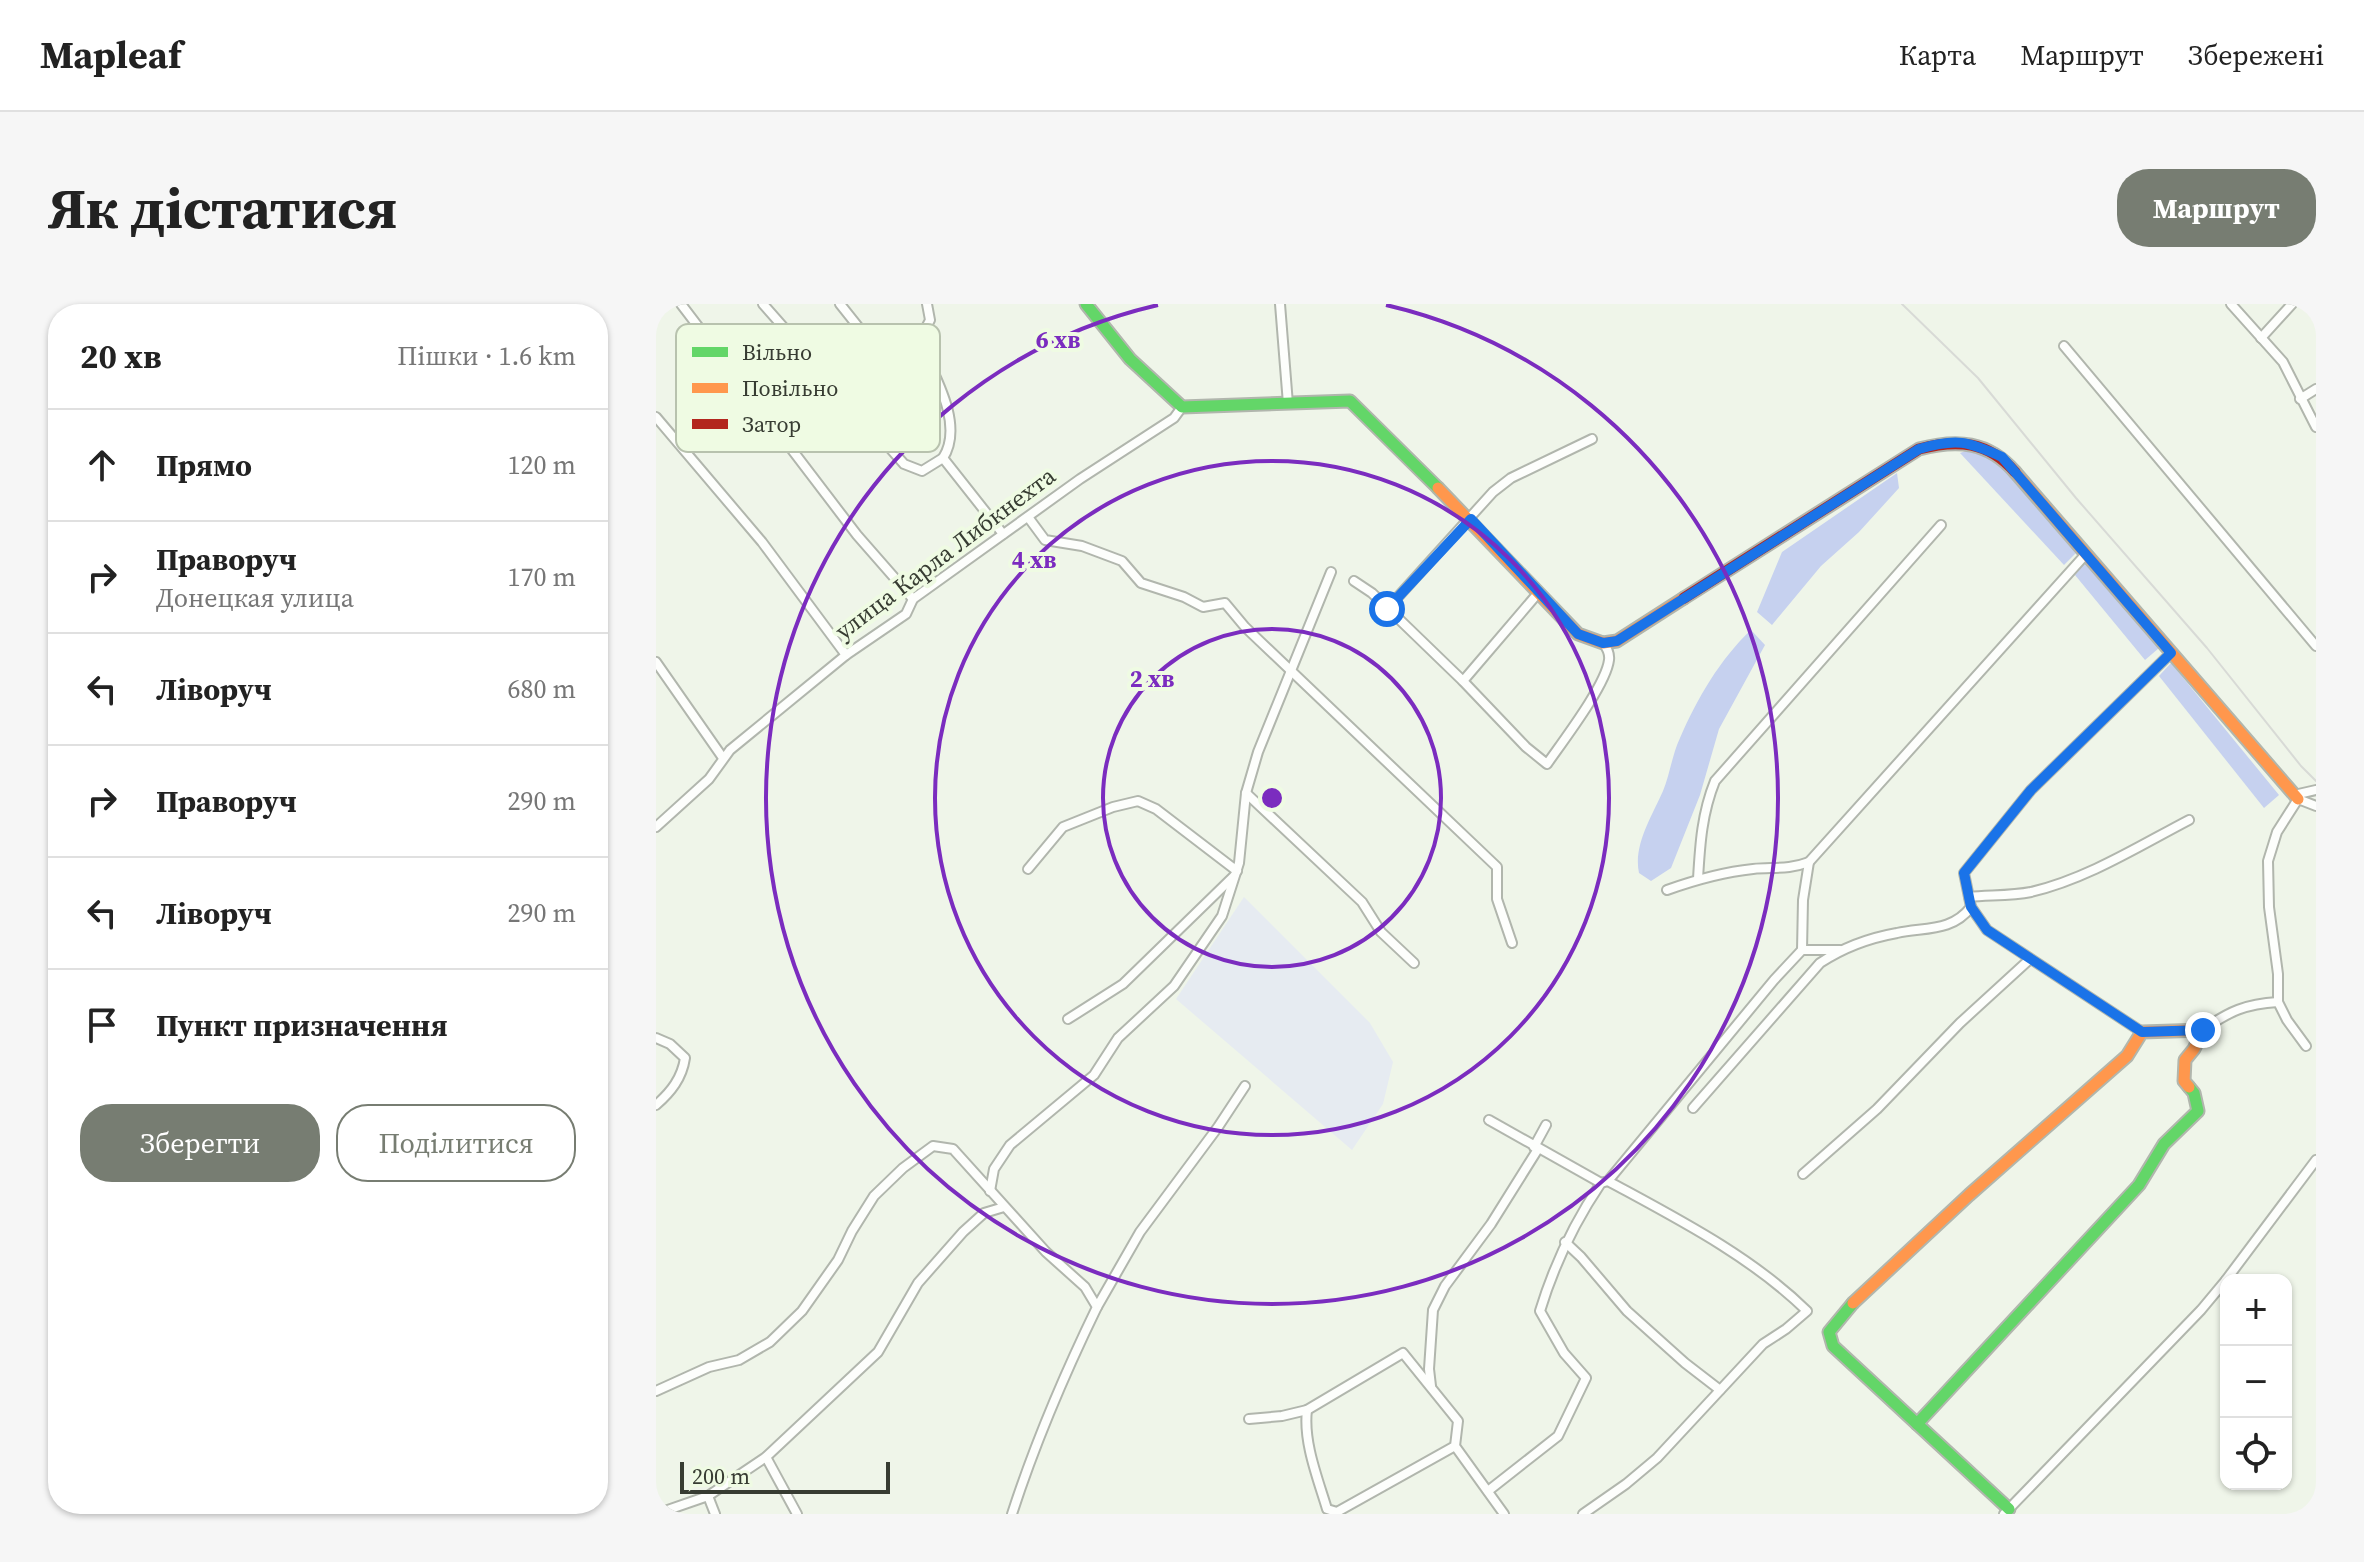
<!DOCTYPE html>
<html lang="uk">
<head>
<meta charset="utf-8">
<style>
	:root { --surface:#fff; --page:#f6f6f6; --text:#222; --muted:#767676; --line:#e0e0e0; --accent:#777d72 }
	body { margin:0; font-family:"Source Serif 4",serif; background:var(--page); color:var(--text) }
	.controls { position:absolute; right:24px; bottom:24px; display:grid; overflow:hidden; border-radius:16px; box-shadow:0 2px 6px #0004 }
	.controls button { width:72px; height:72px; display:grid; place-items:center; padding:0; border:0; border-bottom:2px solid var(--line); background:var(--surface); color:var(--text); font:40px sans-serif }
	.scale { position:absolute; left:24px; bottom:20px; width:210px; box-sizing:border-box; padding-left:8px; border:4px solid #373c32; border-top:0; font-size:22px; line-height:28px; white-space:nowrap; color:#373c32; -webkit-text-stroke:6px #effbe3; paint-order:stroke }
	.stop { position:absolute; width:24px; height:24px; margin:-18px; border:6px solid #1a73e8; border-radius:50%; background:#fff }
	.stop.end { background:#1a73e8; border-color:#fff; box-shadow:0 2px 8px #0008 }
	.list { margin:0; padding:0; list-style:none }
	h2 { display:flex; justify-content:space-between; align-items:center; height:104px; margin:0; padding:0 32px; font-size:34px }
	h2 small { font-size:26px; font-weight:400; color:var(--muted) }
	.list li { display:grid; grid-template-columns:52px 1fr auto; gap:24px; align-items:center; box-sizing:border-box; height:112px; padding:0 32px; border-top:2px solid var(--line) }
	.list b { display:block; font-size:30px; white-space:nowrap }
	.list p { margin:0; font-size:26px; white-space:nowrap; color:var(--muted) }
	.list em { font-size:26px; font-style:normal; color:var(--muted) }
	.actions { display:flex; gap:16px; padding:24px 32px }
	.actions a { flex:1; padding:18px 0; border:2px solid var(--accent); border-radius:32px; text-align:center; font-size:28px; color:var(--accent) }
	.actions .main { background:var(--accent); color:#fff }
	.icon { flex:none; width:44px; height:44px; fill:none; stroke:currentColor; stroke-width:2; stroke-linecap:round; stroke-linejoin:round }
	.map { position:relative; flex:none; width:1660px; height:1210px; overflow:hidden; border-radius:32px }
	header { display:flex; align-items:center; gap:48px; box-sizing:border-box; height:112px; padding:0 40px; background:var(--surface); border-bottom:2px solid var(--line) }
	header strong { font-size:38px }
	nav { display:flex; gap:44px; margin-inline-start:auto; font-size:28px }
	.intro { display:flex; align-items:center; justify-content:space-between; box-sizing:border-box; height:192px; padding:0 48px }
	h1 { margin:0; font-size:56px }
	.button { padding:20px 36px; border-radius:32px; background:var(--accent); color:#fff; font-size:28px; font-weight:700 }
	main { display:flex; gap:48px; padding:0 48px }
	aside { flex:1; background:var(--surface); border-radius:32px; box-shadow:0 2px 6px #0004 }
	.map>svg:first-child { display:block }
	.green { fill:#e6ebf1 }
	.forest { fill:#c6d1ef }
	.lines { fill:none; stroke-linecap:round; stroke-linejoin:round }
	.street-casing { stroke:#b1b6ad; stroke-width:12 }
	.fast-casing { stroke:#b1b6ad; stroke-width:15 }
	.slow-casing { stroke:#b1b6ad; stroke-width:15 }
	.jam-casing { stroke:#b1b6ad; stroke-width:15 }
	.street { stroke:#fdfefc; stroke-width:8 }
	.fast { stroke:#63d668; stroke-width:11 }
	.slow { stroke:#ff974d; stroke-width:11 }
	.jam { stroke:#b3261e; stroke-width:11 }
	.rail { stroke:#d8dad6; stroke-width:2 }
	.route { stroke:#1a73e8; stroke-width:10 }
	.ring { fill:none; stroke:#7b2cbf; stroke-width:4 }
	.labels { text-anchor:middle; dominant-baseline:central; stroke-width:8; stroke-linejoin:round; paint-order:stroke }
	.street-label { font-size:24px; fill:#373c32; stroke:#effbe3 }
	.key { fill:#effbe3; stroke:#b8c2ae; stroke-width:2 }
	.key-label { font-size:22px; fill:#373c32 }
	.centre { fill:#7b2cbf; stroke:#effbe3; stroke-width:4 }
	.ring-label { font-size:24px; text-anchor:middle; font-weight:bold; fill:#7b2cbf; stroke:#effbe3; stroke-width:8; stroke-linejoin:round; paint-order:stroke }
</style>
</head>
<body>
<header>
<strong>Mapleaf</strong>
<nav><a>Карта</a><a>Маршрут</a><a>Збережені</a></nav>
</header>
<div class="intro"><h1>Як дістатися</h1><a class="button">Маршрут</a></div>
<main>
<aside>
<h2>20 хв<small>Пішки · 1.6 km</small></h2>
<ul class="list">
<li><svg class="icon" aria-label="ahead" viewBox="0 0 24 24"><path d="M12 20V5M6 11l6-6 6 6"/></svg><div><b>Прямо</b></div><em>120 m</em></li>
<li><svg class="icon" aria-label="right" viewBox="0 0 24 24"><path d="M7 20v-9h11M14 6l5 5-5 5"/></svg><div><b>Праворуч</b><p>Донецкая улица</p></div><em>170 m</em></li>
<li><svg class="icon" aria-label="left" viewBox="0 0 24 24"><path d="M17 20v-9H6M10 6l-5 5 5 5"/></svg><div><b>Ліворуч</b></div><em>680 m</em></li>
<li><svg class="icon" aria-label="right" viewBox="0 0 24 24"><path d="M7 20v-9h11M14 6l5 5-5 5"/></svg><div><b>Праворуч</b></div><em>290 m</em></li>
<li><svg class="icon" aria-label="left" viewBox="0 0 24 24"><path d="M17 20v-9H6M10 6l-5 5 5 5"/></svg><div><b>Ліворуч</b></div><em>290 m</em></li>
<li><svg class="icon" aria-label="arrive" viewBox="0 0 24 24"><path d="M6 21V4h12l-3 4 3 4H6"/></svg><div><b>Пункт призначення</b></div></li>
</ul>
<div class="actions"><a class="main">Зберегти</a><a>Поділитися</a></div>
</aside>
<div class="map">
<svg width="1660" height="1210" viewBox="0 0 1660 1210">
	<rect width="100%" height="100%" fill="#eff5e9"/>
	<polygon class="green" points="588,593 714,719 737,758 727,800 696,846 520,695"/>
	<g class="forest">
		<polygon points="1315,145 1343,159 1421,248 1408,261 1304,149"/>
		<polygon points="1241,169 1243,184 1203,228 1165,262 1116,321 1101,308 1126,248"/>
		<polygon points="1429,258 1503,344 1489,356 1419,271"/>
		<path d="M1095,326L1109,341L1063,425L1044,491L1015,564L995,577L983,569C977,541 996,512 1007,487C1014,470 1016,451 1024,434C1041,395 1064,355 1095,326Z"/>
		<polygon points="1515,359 1623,491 1608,504 1503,372"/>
	</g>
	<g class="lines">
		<g class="street-casing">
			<g id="street">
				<polyline points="25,0 201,231 257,295"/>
				<polyline points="107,0 248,160 266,167 287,154 347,230"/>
				<polyline points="184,0 231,59 263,37"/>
				<path d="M271,0L274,16L263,37C277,69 309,120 287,154"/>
				<polyline points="624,0 632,100"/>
				<polyline points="1575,0 1627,58 1660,123"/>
				<polyline points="1605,34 1636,0"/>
				<polyline points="1408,42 1660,342"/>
				<polyline points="1644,95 1660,85"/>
				<polyline points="0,113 106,238 190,351"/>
				<polyline points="372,213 389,236 426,242 466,257 485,279 528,293 547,303 569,299 589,323 841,563 841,595 856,639"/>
				<path d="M698,277L716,289L807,377L870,443L891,460C907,437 950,381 953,356C954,349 951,344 947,339"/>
				<polyline points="731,305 837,188 855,174 936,135"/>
				<polyline points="0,358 67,454"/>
				<polyline points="807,377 883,288"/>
				<polyline points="590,489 706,598 725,628 758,659"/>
				<polyline points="1638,491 1660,486"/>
				<polyline points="0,523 53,475 74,446 190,351 250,310 257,295 424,175 518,114 526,103"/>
				<polyline points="372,565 407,523 457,503 482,497 500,505 581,567"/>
				<path d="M1042,575C1044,540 1046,509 1059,477L1285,221"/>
				<path d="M1011,586C1039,576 1068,568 1097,565C1118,563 1132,566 1153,558"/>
				<path d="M1313,593C1333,591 1355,592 1375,588C1431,575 1483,542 1533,516"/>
				<polyline points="1315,603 1331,626 1486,728"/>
				<polyline points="1146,646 1147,596 1153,558 1430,250"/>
				<polyline points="412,715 467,680 578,572"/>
				<path d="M1547,726C1573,707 1590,700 1622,698"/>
				<path d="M0,734L14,740L29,754C26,774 15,788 0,801"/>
				<polyline points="1650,742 1631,716 1622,698 1622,670 1613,603 1612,557 1621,528 1642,495 1660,502"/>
				<path d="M1037,804L1164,659C1188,643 1213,634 1241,629C1269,623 1296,628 1315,603L1308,569L1375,486L1515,349"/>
				<polyline points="833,816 945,879"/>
				<polyline points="878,843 890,821"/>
				<polyline points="1147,870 1221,805 1304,719 1374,655"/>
				<polyline points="334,887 338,865 354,841 438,771 462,734 518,682 566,612 583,559 590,489 602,448 675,268"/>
				<polyline points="909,938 925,953 971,1007 1029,1059 1064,1086"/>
				<polyline points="1570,976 1660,856"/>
				<polyline points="441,1003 484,928 562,823 589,782"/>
				<polyline points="775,1082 773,1065 777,1006 789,982 835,920 882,845"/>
				<path d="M0,1087L53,1063L83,1056L114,1038L146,1007L182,956L196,927L218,892L247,864L277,842L297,845L390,948L429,983L441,1003C408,1071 379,1139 356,1210"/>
				<polyline points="593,1115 626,1112 651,1106"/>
				<path d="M799,1142L681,1208L671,1205C662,1175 647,1138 651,1106L747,1049L802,1117L799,1142L848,1210"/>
				<polyline points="110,1153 141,1210"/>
				<path d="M832,1187L902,1132L930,1074L908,1049L884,1007C898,961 918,919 945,879L952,877L1118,676L1146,646H1184"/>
				<polyline points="52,1192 59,1210"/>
				<polyline points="0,1210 52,1192 110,1153 222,1048 262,979 307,928 328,909 348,903"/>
				<path d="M927,1210L970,1180L1001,1154L1107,1040L1130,1025L1151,1007C1095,952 1020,914 952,877"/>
				<polyline points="1348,1210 1545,1006 1570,976"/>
			</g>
		</g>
		<g class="fast-casing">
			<g id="fast">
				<polyline points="430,0 474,55 526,103 694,97 782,184"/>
				<polyline points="1197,999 1173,1028 1177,1042 1353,1205"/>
				<polyline points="1261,1120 1483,881 1508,840 1542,807 1538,789 1533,783"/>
			</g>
		</g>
		<g class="slow-casing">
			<g id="slow">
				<polyline points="1359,168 1642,495"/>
				<polyline points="782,184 922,330 947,339 961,337 1028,294"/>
				<polyline points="1197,999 1313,891 1471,752 1486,728 1547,726 1538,745 1529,756 1528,777 1533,783"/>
			</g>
		</g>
		<g class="jam-casing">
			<path id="jam" d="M1028,294L1263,145C1301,135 1332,137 1359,168"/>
		</g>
		<use href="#street" class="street"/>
		<use href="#fast" class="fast"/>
		<use href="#slow" class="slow"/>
		<use href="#jam" class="jam"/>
		<polyline class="rail" points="1246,0 1322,74 1420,194 1551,344 1645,462 1660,477"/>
	</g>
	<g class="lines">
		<path class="route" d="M731,305L815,215L922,330L947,339L961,337L1263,145C1300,134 1312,137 1346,153L1515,349L1375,486L1308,569L1315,603L1331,626L1486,728L1547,726"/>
	</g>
	<g class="ring">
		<circle cx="616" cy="494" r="169"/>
		<circle cx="616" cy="494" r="337"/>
		<path d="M730 1A506 506 0 1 1 502 1"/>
	</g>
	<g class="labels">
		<g class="street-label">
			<text transform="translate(289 249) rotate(-37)">улица Карла Либкнехта</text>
		</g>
	</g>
	<rect x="20" y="20" width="264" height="128" rx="12" class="key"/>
	<rect x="36" y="43" width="36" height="10" fill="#63d668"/>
	<rect x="36" y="79" width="36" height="10" fill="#ff974d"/>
	<rect x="36" y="115" width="36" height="10" fill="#b3261e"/>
	<g class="key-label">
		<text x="86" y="56">Вільно</text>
		<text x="86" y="92">Повільно</text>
		<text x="86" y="128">Затор</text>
	</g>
	<circle cx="616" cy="494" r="12" class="centre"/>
	<g class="ring-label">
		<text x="402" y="44">6 хв</text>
		<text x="378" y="264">4 хв</text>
		<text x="496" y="383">2 хв</text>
	</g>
</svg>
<div class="controls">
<button>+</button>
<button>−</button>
<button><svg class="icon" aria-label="locate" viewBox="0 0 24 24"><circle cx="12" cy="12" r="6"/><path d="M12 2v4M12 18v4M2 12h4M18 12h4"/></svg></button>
</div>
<div class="scale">200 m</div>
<div class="stop" style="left:731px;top:305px"></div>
<div class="stop end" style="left:1547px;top:726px"></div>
</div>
</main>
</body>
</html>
